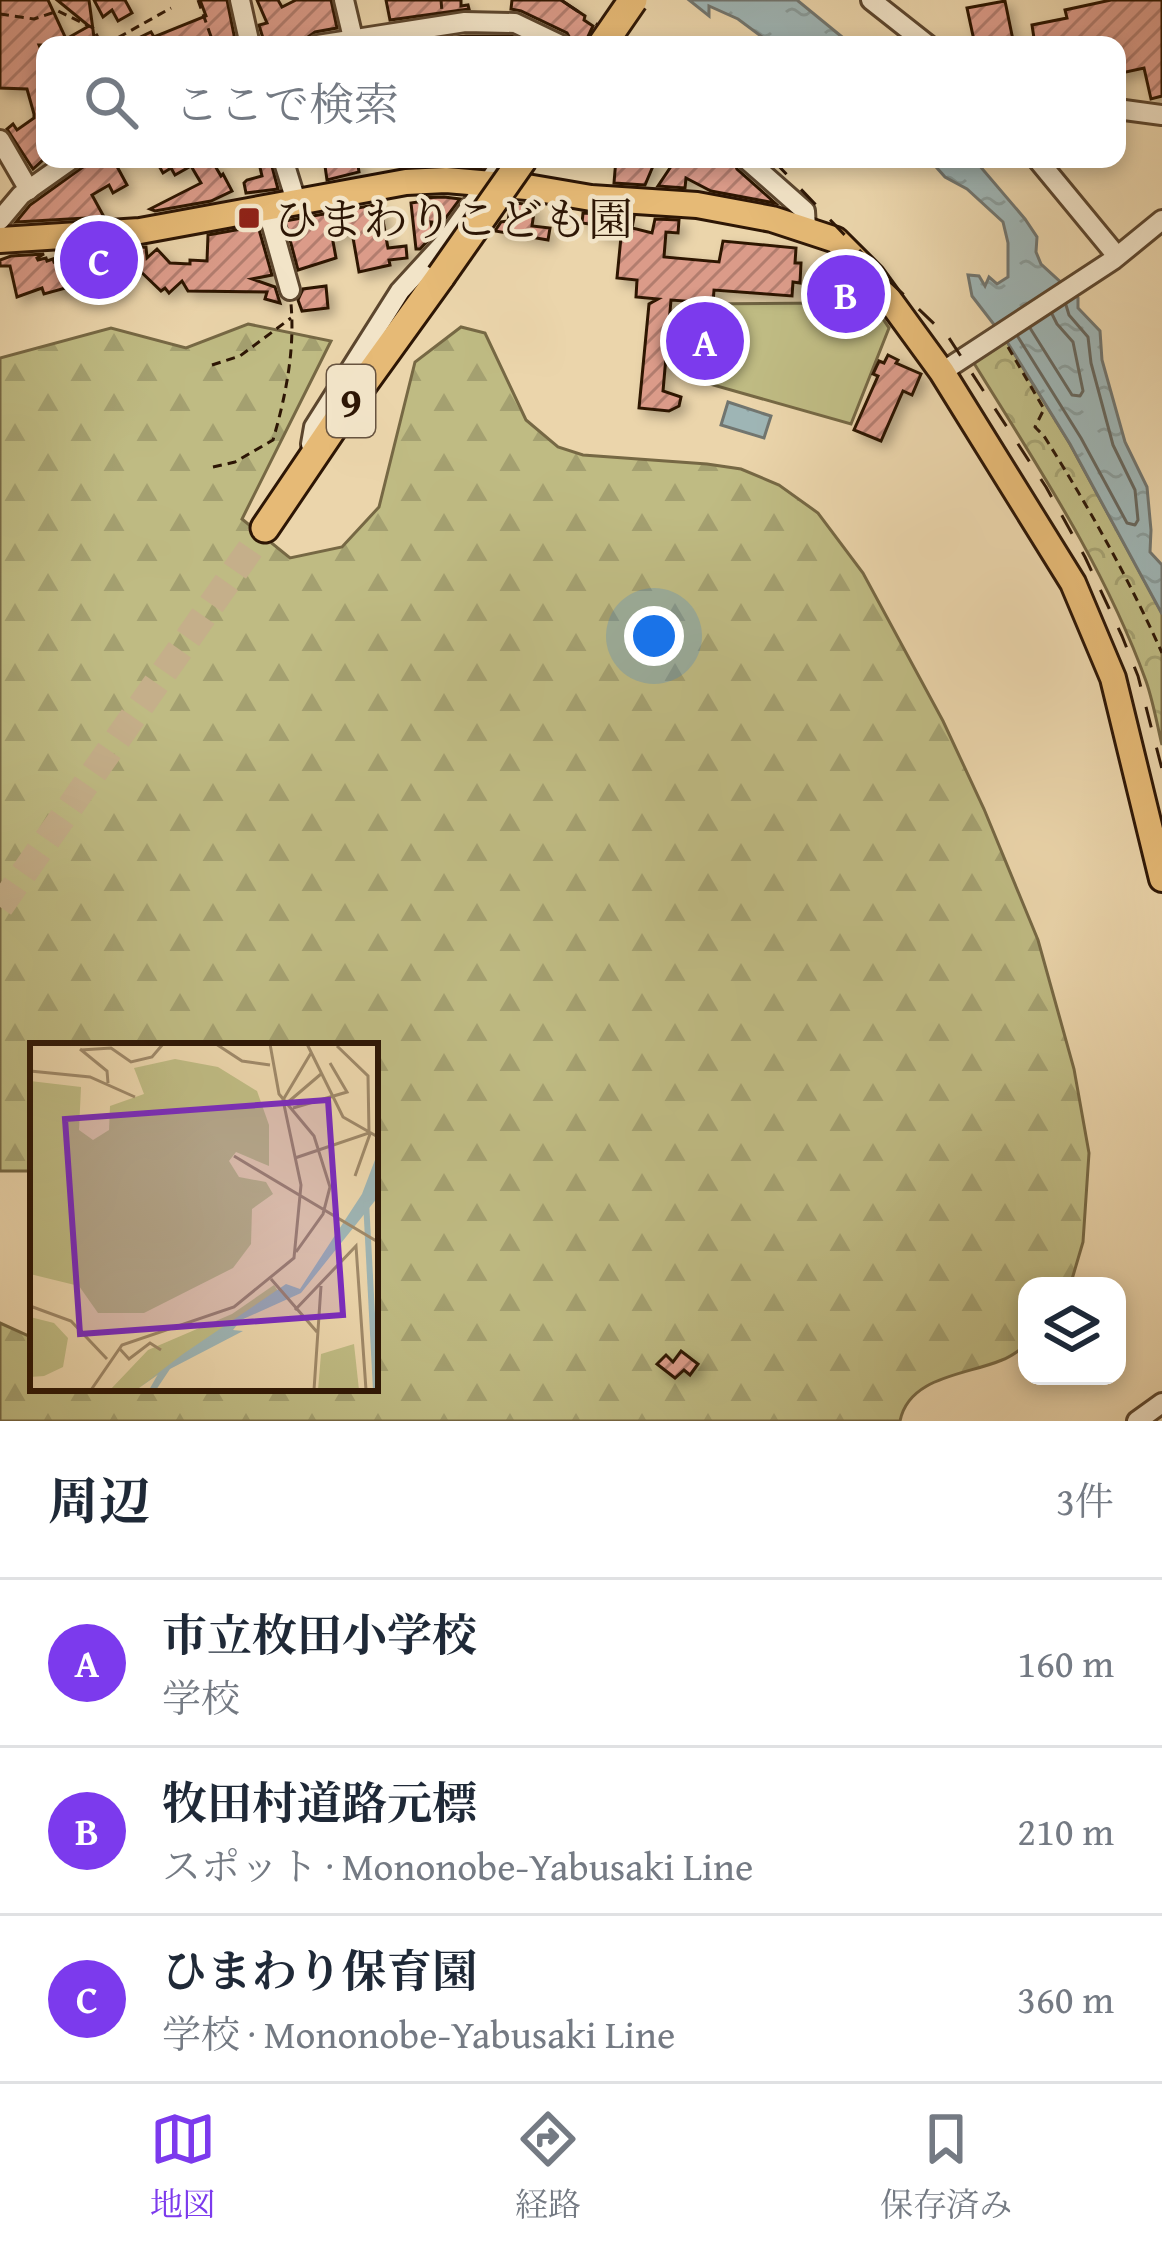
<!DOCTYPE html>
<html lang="ja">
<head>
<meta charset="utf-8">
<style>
	:root { --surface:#fff; --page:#f6f6f7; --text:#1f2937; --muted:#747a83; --line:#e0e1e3; --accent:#7c3aed }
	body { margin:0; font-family:"Gentium Book Plus","Noto Serif JP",serif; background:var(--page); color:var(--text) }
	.controls { position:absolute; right:36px; bottom:36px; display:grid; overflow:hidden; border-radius:24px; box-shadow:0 6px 18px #0003 }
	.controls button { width:108px; height:108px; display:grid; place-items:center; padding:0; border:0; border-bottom:3px solid var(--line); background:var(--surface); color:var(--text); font:60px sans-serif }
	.you { position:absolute; left:654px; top:636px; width:42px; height:42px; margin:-30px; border:9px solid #fff; border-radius:50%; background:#1a73e8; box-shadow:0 0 0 18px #1a73e833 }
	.badge { display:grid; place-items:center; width:78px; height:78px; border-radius:50%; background:var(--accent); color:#fff; font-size:39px; font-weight:700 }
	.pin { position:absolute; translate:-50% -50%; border:6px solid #fff; box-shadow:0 3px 12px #0006 }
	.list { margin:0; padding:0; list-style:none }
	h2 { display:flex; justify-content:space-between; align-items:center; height:156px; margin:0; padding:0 48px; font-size:51px }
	h2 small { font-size:39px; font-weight:400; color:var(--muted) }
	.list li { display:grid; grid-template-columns:78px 1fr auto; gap:36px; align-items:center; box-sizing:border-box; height:168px; padding:0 48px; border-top:3px solid var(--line) }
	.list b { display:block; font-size:45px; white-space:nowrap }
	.list p { margin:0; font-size:39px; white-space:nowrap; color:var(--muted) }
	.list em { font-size:39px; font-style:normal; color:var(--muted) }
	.icon { flex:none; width:66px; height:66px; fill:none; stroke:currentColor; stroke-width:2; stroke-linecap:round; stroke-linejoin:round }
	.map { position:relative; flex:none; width:1162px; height:1421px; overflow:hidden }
	.search { position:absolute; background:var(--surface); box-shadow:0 6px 18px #0003; left:36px; right:36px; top:36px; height:132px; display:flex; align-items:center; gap:30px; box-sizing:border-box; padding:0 42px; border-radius:24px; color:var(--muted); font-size:45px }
	.sheet { height:660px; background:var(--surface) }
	nav { display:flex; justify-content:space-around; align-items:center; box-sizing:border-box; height:168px; border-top:3px solid var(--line); background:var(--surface); font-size:33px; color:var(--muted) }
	nav a { display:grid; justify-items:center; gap:6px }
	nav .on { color:var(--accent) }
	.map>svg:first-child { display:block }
	.forest { fill:url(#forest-firs); stroke:#766844; stroke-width:3 }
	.park { fill:url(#park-crowns); stroke:#766844; stroke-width:3 }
	.pitch { fill:#bfbb83; stroke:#766844; stroke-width:3 }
	.water { fill:url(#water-ripples); stroke:#71756f; stroke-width:3 }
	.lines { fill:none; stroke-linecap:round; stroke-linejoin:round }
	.shore { stroke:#66665d; stroke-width:3 }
	.building { fill:url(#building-hatch); stroke:#2d1605; stroke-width:3; filter:url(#shadow) }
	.highway-tunnel { stroke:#c5af8a; stroke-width:27; stroke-dasharray:27 14; stroke-linecap:butt }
	.minor-casing { stroke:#5c462e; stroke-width:24 }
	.major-casing { stroke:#2d1605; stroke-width:30 }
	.highway-casing { stroke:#2d1605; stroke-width:33 }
	.path { stroke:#2d1605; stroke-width:3; stroke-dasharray:9 6; stroke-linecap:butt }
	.minor { stroke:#f2e4c8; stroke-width:18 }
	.major { stroke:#e6ba76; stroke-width:24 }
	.highway { stroke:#e6ba76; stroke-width:27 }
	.rail { stroke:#2d1605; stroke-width:3; stroke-dasharray:21 21; stroke-linecap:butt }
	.highway-bridge-casing { stroke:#2d1605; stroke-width:33; stroke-linecap:butt }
	.highway-bridge { stroke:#e6ba76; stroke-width:27 }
	.poi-dot { fill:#8f2418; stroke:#f2e4c8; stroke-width:4.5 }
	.labels { text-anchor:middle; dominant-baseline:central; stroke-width:9; stroke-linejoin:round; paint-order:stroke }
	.shield { fill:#f2e4c8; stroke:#685440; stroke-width:3 }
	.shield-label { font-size:42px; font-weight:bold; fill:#2d1605 }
	.poi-label { font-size:45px; fill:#2d1605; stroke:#f2e4c8; text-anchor:start }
	.inset-river { fill:none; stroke:#9eb5b5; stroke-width:6 }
	.inset-road { fill:none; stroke:#9f8969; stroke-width:3 }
	.view { fill:#7b2cbf; fill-opacity:0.15; stroke:#7b2cbf; stroke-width:6 }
	.inset-edge { fill:none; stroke:#2d1605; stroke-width:6 }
</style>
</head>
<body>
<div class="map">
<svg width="1162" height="1421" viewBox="0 0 1162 1421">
	<defs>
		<pattern id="forest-firs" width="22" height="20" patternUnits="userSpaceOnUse" patternTransform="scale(3)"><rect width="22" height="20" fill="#bfbb83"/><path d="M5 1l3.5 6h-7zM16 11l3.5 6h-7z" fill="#a4a070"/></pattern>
		<pattern id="park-crowns" width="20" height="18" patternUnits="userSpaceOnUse" patternTransform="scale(3)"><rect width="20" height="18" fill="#bfbb83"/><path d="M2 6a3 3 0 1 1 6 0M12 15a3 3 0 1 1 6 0" fill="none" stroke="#a4a070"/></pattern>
		<pattern id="water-ripples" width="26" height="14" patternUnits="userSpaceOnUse" patternTransform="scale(3)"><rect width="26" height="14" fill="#9eb5b5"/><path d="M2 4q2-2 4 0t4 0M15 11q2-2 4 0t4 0" fill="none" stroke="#889b9a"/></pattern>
		<pattern id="building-hatch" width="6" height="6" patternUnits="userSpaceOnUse" patternTransform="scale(3)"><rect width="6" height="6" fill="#db9b89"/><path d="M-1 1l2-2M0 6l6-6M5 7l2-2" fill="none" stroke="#b27d6e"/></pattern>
		<filter id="shadow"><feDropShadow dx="6" dy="6" stdDeviation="6" flood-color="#0004"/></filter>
	</defs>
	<rect width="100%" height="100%" fill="#ebd5ab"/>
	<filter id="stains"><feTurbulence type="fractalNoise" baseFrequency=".00167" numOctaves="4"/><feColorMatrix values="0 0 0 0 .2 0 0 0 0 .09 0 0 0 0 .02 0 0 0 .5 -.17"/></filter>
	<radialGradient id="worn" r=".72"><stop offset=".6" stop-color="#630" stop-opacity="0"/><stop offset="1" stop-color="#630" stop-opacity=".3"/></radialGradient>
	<path class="forest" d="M248,324L331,341L242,519L290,558L342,547L379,507L415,362L461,327L485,333L526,420L558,447L583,455L707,464L741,469L779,485L818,513L863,573L943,721L984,809L1038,940L1074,1069L1089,1153L1083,1242L1070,1286H1027V1345C1019,1350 1011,1357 1002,1360C967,1375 909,1376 900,1421H0V1323L33,1338V1388H375V1046H33V1171H0V358L111,328L186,348Z"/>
	<path class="park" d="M1006,340L1070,444L1162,613V745C1157,724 1153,701 1146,681C1104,565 1036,464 972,360Z"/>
	<polygon class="pitch" points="827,303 849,315 879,313 889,328 851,424 685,377 694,304"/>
	<g class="water">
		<polygon points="689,0 797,0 852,45 773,45 738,19 709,6 709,16"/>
		<polygon points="929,159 972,159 979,165 1025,219 1037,237 1036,252 1041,264 1078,298 1078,308 1100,331 1102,360 1125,442 1147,487 1151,530 1150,552 1162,565 1162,614 1070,444 1006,340 972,296 968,275 979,276 985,286 989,277 997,284 1008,277 1008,243 1003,222 967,189 945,177"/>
		<polygon points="728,402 771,416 764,438 721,425"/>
	</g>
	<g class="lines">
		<g class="shore">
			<polyline points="1030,328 1072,395 1080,396 1083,391 1073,342 1057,324 1052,314"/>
			<polyline points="1018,337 1081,438 1127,523 1135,525 1138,520 1135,490 1113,445 1091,363 1088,337 1069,315 1066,305"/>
		</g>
	</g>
	<g class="building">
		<polygon points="0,0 48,0 66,39 89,26 57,0 89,0 95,45 39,45 45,60 45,158 33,169 7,129 13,124 17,130 34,118 34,114 27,89 0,88"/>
		<polygon points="94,0 125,0 132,13 118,21 112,10 103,17"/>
		<polygon points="200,0 227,0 236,45 124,45 151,32 154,37 206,16"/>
		<polygon points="257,0 278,0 282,7 296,0 331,0 337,28 315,32 297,45 265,45 259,25 267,23"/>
		<polygon points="386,0 461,0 461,6 468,5 469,9 390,20"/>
		<polygon points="512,0 561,0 585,16 584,20 593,26 584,45 574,45 567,33 521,11 511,9"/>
		<polygon points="1111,0 1162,0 1162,96 1151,99 1144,68 1117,74 1117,45 1035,45 1032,25 1067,18 1065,10"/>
		<polygon points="1005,1 1014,45 975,45 967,8"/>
		<polygon points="466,36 512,36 530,45 455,45 455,37"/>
		<polygon points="94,159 113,159 127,185 113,193 109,185 92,195 104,217 16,222 30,205"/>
		<polygon points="155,159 211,159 221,176 223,174 232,191 211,201 155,211 150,209 201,183 191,166 175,175 171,168 163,173"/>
		<polygon points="258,159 270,159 278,189 246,193 244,183 247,180 262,176"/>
		<polygon points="324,159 357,159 359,172 327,180"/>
		<polygon points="616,159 656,159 645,185 614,183"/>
		<polygon points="676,159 733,159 737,169 775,203 711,191 686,178 685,188 658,186"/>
		<polygon points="444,197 460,199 442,223 431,222 433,235 420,249 416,249 411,203 418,202 418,198"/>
		<polygon points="515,203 535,205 532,226 550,228 548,240 495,231 501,222 508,221 510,209 514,210"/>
		<polygon points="380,204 388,248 406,246 407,258 389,260 390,265 359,272 352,232 332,236 336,258 298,270 285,221"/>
		<polygon points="583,213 634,217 632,228 652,233 655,219 679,220 678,233 666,232 664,257 719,262 723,241 796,248 795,263 801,263 800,283 793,282 792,296 714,290 713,303 671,300 663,391 681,397 679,406 669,411 639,408 649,304 658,299 636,297 637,280 617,278 621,237 596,232 597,225 582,223"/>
		<polygon points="258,226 272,275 252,279 275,287 280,303 265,299 267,292 188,291 182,281 169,293 165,288 161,291 136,267 115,270 119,286 113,288 87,282 44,294 42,288 17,297 10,266 0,266 0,260 11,256 44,254 37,258 38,260 46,258 47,261 53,259 54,262 84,251 146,247 147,258 157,249 170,263 190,264 190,260 207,261 208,235"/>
		<polygon points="326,286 328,308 302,311 298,300 303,289"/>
		<polygon points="888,355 898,360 896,363 921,374 912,395 903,391 881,441 854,430 878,376 873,374 879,361 884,363"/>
		<polygon points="681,1351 698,1364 690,1375 684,1370 675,1378 657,1364 666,1355 673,1362"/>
	</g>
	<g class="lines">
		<polyline class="highway-tunnel" points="0,907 265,528"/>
		<g class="minor-casing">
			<g id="minor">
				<polyline points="240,0 250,45"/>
				<polyline points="344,0 353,38"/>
				<polyline points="871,0 928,45"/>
				<polyline points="318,45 465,22 515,23 561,45"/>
				<polyline points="1117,109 1162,115"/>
				<polyline points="0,140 29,190"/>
				<polyline points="283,159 296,201"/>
				<polyline points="746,159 805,211 806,228"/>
				<polyline points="1037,159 1117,256"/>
				<polyline points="267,208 290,290"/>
				<polyline points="0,220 21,195 72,159"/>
				<polyline points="942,372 1113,260 1162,220"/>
				<polyline points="317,449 311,444 314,427 400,291 445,242 505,159"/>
				<polyline points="1137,1421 1162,1403"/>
			</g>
		</g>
		<g class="major-casing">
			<polyline id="major" points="0,240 140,231 406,182 446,180 527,187 591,198 697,205 772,219 836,240 872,276 942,372 1073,583 1113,678 1162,879"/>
		</g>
		<g class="highway-casing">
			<polyline id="highway" points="265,528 353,398 441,276"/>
		</g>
		<g class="path">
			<polyline points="198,0 214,45"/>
			<polyline points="441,0 442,12"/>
			<polyline points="0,14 34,19 58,11 93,28 102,45"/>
			<polyline points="105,45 171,8"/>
			<path d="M1008,347L1044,409L1035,427L1044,436C1088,506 1128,577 1162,653"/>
			<polyline points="212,365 240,356 291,318"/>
			<path d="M213,467L235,462L273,440C286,395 295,350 291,304"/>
		</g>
		<use href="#minor" class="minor"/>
		<use href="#major" class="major"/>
		<use href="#highway" class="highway"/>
		<g class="rail">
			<polyline points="561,0 628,45"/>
			<polyline points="772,159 882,274 949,338 1046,487 1085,557 1122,636 1138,676 1162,769"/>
		</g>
		<g class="highway-bridge-casing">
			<g id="highway-bridge">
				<polyline points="602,45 633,0"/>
				<polyline points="441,276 523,159"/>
			</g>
		</g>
		<use href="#highway-bridge" class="highway-bridge"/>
	</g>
	<rect class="poi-dot" x="237" y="206" width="24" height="24" rx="6"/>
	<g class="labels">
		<rect class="shield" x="327" y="365" width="48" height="72" rx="9"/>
		<g class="shield-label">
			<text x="351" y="401">9</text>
		</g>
		<g class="poi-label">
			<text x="273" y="218">ひまわりこども園</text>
		</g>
	</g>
	<g transform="translate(30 1043)">
		<rect width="348" height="348" fill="#ebd5ab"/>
		<path d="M145,16L188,24L227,48L239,82V123L206,109L199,118L209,134L236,139L243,151L222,166L221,201L203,225L114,270H68L49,243L0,231V38L51,44L49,87L63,97L79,87L80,63L114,51L104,25ZM0,274L24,280L38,295L33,324L14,333L0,334Z" fill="#bfbb83"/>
		<path d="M244,242L248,248L106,347H80L118,307L202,271Z" fill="#bfbb83"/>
		<path d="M324,301L329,347H288L291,311Z" fill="#bfbb83"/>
		<path d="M348,109V154L271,250L211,277L203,287L213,288L140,326L126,347H119L128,331L106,347L153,311L256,241L270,246L332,151Z" fill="#9eb5b5"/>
		<path class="inset-river" d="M336,158L346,347"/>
		<path class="inset-road" d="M186,1L212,18L240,22M240,1L249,51L284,93L300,144L293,171L266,209M277,1L313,74L348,94M50,6L77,28L78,40M51,7L81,5L101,19L122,14L133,1M0,28L60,34L105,54M257,60L291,31M263,65L317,49L300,20M204,113L348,199M265,115L339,90L338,33L307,3M325,133L340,91M241,236L287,289M0,263L41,278L77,316M265,267L326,203L336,347M89,305L99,316L120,300L131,307M61,347L92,302L204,264L264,215L271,142L253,57L281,10M284,347L291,243"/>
		<path class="view" d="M298,57L313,272L50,291L35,76Z"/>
		<rect width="348" height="348" class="inset-edge"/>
	</g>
	<rect width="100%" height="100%" filter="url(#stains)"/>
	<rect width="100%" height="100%" fill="url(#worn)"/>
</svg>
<div class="controls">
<button><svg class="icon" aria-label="layers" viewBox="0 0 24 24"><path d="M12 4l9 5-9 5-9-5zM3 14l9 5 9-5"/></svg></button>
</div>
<div class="you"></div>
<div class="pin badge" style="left:705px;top:341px">A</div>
<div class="pin badge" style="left:846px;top:294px">B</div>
<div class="pin badge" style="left:99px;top:260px">C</div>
<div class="search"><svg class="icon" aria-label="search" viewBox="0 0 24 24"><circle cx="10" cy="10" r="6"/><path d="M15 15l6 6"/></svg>ここで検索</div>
</div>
<section class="sheet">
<h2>周辺<small>3件</small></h2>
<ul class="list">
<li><span class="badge">A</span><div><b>市立枚田小学校</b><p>学校</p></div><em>160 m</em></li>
<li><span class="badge">B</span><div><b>牧田村道路元標</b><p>スポット · Mononobe-Yabusaki Line</p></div><em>210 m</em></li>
<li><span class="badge">C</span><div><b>ひまわり保育園</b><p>学校 · Mononobe-Yabusaki Line</p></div><em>360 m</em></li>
</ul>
</section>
<nav>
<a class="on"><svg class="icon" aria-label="map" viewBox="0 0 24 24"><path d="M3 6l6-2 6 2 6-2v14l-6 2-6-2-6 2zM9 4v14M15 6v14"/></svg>地図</a>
<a><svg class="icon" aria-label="directions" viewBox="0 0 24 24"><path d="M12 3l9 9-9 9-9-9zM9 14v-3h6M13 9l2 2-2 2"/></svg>経路</a>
<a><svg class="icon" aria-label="saved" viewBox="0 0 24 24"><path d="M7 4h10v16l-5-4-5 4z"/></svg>保存済み</a>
</nav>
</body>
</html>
